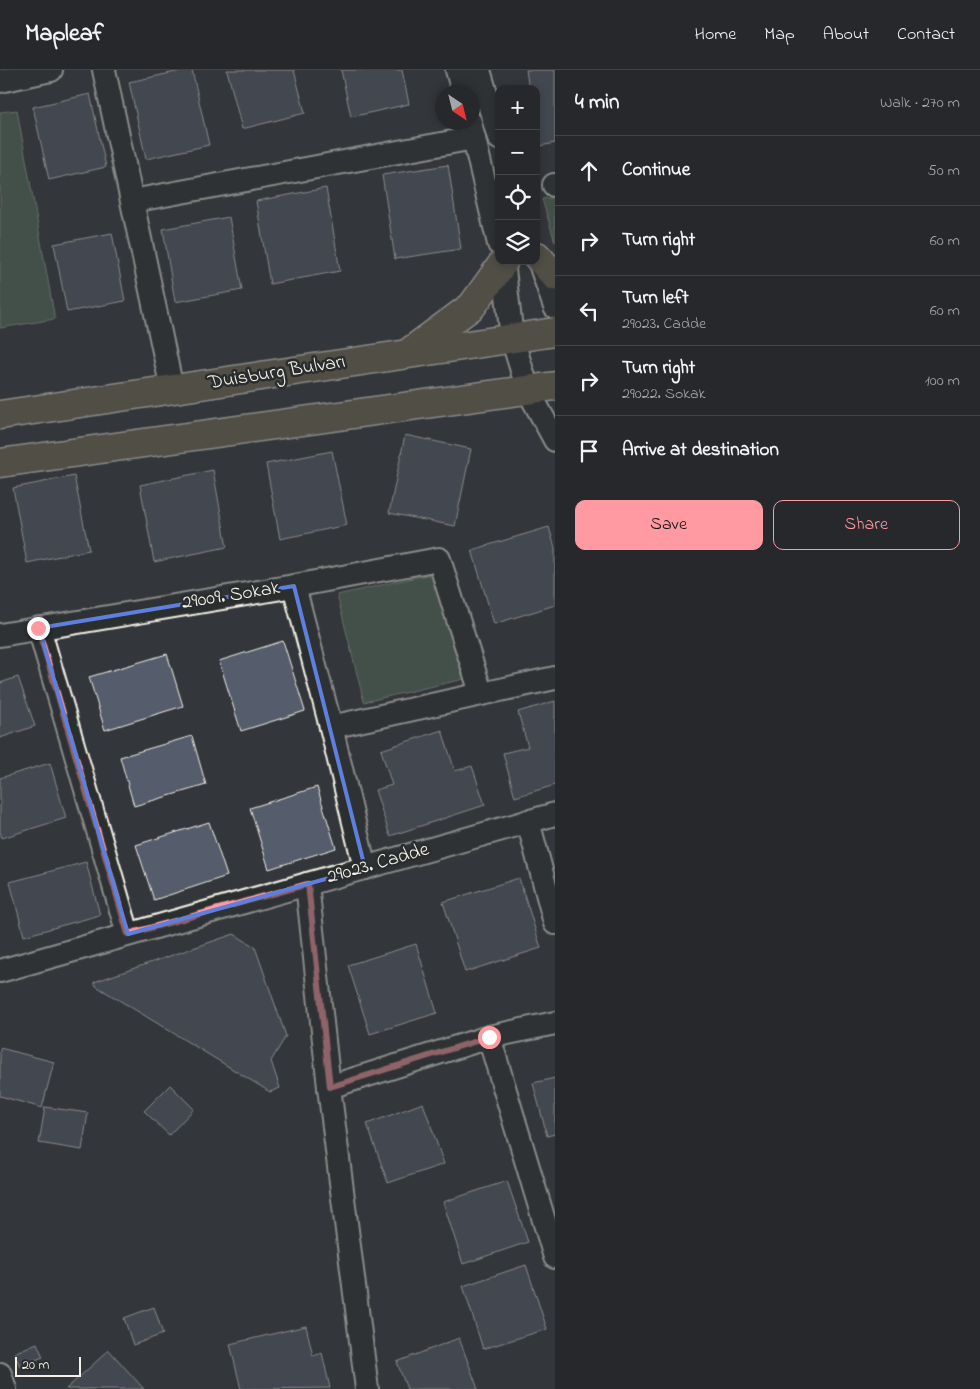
<!DOCTYPE html>
<html lang="en">
<head>
<meta charset="utf-8">
<style>
	:root { --surface:#26282c; --page:#2e3034; --text:#f1f3f6; --muted:#a4a6a9; --line:#424448; --accent:#ff9aa2 }
	body { margin:0; font-family:"Indie Flower",sans-serif; background:var(--page); color:var(--text) }
	.controls { position:absolute; right:15px; top:15px; display:grid; overflow:hidden; border-radius:10px; box-shadow:0 2px 8px #0003 }
	.controls button { width:45px; height:45px; display:grid; place-items:center; padding:0; border:0; border-bottom:1px solid var(--line); background:var(--surface); color:var(--text); font:25px sans-serif }
	.compass { position:absolute; left:435px; top:15px; width:45px; height:45px; border-radius:50%; background:var(--surface); box-shadow:0 2px 8px #0003; rotate:145deg }
	.scale { position:absolute; left:15px; bottom:12px; width:66px; box-sizing:border-box; padding-left:5px; border:2px solid #f4f1e8; border-top:0; font-size:14px; line-height:18px; white-space:nowrap; color:#f4f1e8; -webkit-text-stroke:4px #2a2d2e; paint-order:stroke }
	.stop { position:absolute; width:15px; height:15px; margin:-11px; border:4px solid #ff9aa2; border-radius:50%; background:#fff }
	.stop.end { background:#ff9aa2; border-color:#fff; box-shadow:0 1px 5px #0008 }
	.list { margin:0; padding:0; list-style:none }
	h2 { display:flex; justify-content:space-between; align-items:center; height:65px; margin:0; padding:0 20px; font-size:21px }
	h2 small { font-size:16px; font-weight:400; color:var(--muted) }
	.list li { display:grid; grid-template-columns:32px 1fr auto; gap:15px; align-items:center; box-sizing:border-box; height:70px; padding:0 20px; border-top:1px solid var(--line) }
	.list b { display:block; font-size:19px; white-space:nowrap }
	.list p { margin:0; font-size:16px; white-space:nowrap; color:var(--muted) }
	.list em { font-size:16px; font-style:normal; color:var(--muted) }
	.actions { display:flex; gap:10px; padding:15px 20px }
	.actions a { flex:1; padding:11px 0; border:1px solid var(--accent); border-radius:10px; text-align:center; font-size:18px; color:var(--accent) }
	.actions .main { background:var(--accent); color:#111 }
	.icon { flex:none; width:28px; height:28px; fill:none; stroke:currentColor; stroke-width:2; stroke-linecap:round; stroke-linejoin:round }
	.map { position:relative; flex:none; width:555px; height:1319px; overflow:hidden }
	header { display:flex; align-items:center; gap:30px; box-sizing:border-box; height:70px; padding:0 25px; background:var(--surface); border-bottom:1px solid var(--line) }
	header strong { font-size:24px }
	nav { display:flex; gap:28px; margin-inline-start:auto; font-size:18px }
	main { display:flex }
	aside { flex:1; background:var(--surface) }
	.map>svg:first-child { display:block }
	.green { fill:#596f5b; stroke:#a6b0a2 }
	.building { fill:#555b6c; stroke:#f4f1e8 }
	.lines { fill:none; stroke-linecap:round; stroke-linejoin:round }
	.minor-casing { stroke:#f4f1e8; stroke-width:26 }
	.major-casing { stroke:#f4f1e8; stroke-width:31 }
	.minor { stroke:#2a2d2e; stroke-width:22 }
	.major { stroke:#746b52; stroke-width:28 }
	.route { stroke:#ff9aa2; stroke-width:6 }
	.marked { fill:none; stroke:#5e7fdd; stroke-width:4; stroke-linejoin:round }
	.labels { text-anchor:middle; dominant-baseline:central; stroke-width:5; stroke-linejoin:round; paint-order:stroke }
	.street-label { font-size:20px; fill:#f4f1e8; stroke:#2a2d2e }
</style>
</head>
<body>
<header>
<strong>Mapleaf</strong>
<nav><a>Home</a><a>Map</a><a>About</a><a>Contact</a></nav>
</header>
<main>
<div class="map">
<svg width="555" height="1319" viewBox="0 0 555 1319">
	<rect width="100%" height="100%" fill="#33363a"/>
	<filter id="ink" filterUnits="userSpaceOnUse"><feTurbulence type="fractalNoise" baseFrequency=".02" numOctaves="2"/><feDisplacementMap in="SourceGraphic" scale="10" xChannelSelector="R" yChannelSelector="G"/><feConvolveMatrix kernelMatrix="1 2 1 2 8 2 1 2 1" color-interpolation-filters="sRGB"/></filter>
	<g filter="url(#ink)">
		<g class="green">
			<polygon points="17,40 55,249 0,258 0,42"/>
			<polygon points="555,127 555,172 542,129"/>
			<polygon points="435,503 464,609 364,632 337,525"/>
		</g>
		<g class="building">
			<polygon points="185,0 192,0 209,75 146,89 129,12"/>
			<polygon points="227,0 294,0 305,43 242,59"/>
			<polygon points="341,0 402,0 409,34 351,47"/>
			<polygon points="526,0 555,0 555,73 540,76 536,58 536,19 529,19"/>
			<polygon points="90,24 106,97 49,110 33,37"/>
			<polygon points="448,95 461,179 395,189 382,105"/>
			<polygon points="326,118 340,201 270,214 256,131"/>
			<polygon points="229,147 242,220 175,232 163,159"/>
			<polygon points="112,163 125,231 67,242 54,174"/>
			<polygon points="405,365 471,379 455,456 389,443"/>
			<polygon points="332,381 347,455 280,469 266,394"/>
			<polygon points="213,400 227,477 154,492 140,415"/>
			<polygon points="74,406 89,480 27,493 13,418"/>
			<polygon points="549,457 555,478 555,535 494,554 472,480"/>
			<polygon points="283,571 305,641 241,661 219,591"/>
			<polygon points="167,584 183,636 105,660 89,607"/>
			<polygon points="18,607 35,656 0,668 0,613"/>
			<polygon points="555,631 555,715 515,727 503,683 528,677 518,642"/>
			<polygon points="442,660 455,701 472,696 485,735 390,766 375,720 392,715 381,680"/>
			<polygon points="192,666 206,715 134,736 120,687"/>
			<polygon points="50,693 66,748 2,768 0,762 0,708"/>
			<polygon points="317,717 336,778 269,799 250,738"/>
			<polygon points="209,752 227,806 154,830 136,775"/>
			<polygon points="86,792 100,845 24,866 10,812"/>
			<polygon points="519,808 541,878 465,902 443,832"/>
			<polygon points="234,864 255,877 286,966 271,991 280,1018 270,1022 96,916 94,912"/>
			<polygon points="416,874 437,943 370,964 348,895"/>
			<polygon points="0,978 54,992 42,1038 0,1026"/>
			<polygon points="555,1008 555,1064 547,1066 533,1013"/>
			<polygon points="170,1015 194,1039 169,1065 144,1041"/>
			<polygon points="423,1033 444,1094 388,1113 367,1054"/>
			<polygon points="45,1037 88,1043 82,1080 39,1073"/>
			<polygon points="507,1111 528,1172 463,1194 443,1132"/>
			<polygon points="526,1195 547,1259 483,1279 463,1216"/>
			<polygon points="154,1237 163,1264 133,1275 124,1248"/>
			<polygon points="306,1256 313,1286 322,1283 330,1318 241,1319 230,1274"/>
			<polygon points="459,1268 478,1319 407,1319 397,1292"/>
			<polygon points="37,1273 43,1287 20,1296 14,1283"/>
			<polygon points="109,1280 144,1319 66,1319"/>
		</g>
		<g class="lines">
			<g class="minor-casing">
				<g id="minor">
					<polyline points="104,0 172,319"/>
					<polyline points="457,0 463,22"/>
					<polyline points="479,0 499,68"/>
					<polyline points="0,11 51,0"/>
					<polyline points="470,52 499,174"/>
					<polyline points="554,115 555,115"/>
					<polyline points="132,131 474,68"/>
					<polyline points="538,188 555,237"/>
					<polyline points="503,191 512,268 528,320 555,370"/>
					<polyline points="294,516 439,489 481,623"/>
					<polyline points="39,558 128,864"/>
					<polyline points="0,565 294,516 331,657 365,798"/>
					<polyline points="331,657 555,608"/>
					<polyline points="528,751 555,853"/>
					<polyline points="307,814 329,1017 367,1319"/>
					<polyline points="0,901 555,744"/>
					<polyline points="489,967 555,1187"/>
					<polyline points="329,1017 489,967 555,953"/>
					<polyline points="0,1304 5,1319"/>
				</g>
			</g>
			<g class="major-casing">
				<g id="major">
					<polyline points="537,186 555,206"/>
					<polyline points="412,280 472,236 503,193"/>
					<polyline points="0,345 555,262"/>
					<polyline points="0,393 555,316"/>
				</g>
			</g>
			<use href="#minor" class="minor"/>
			<use href="#major" class="major"/>
		</g>
	</g>
	<g class="lines" filter="url(#ink)">
		<polyline class="route" points="38,558 128,864 308,814 330,1017 489,967"/>
	</g>
	<path d="M0 0H555V1319H0ZM294,516L365,798L128,864L39,558Z" fill="#33363a" fill-opacity=".55" fill-rule="evenodd"/>
	<path class="marked" d="M294,516L365,798L128,864L39,558Z"/>
	<g class="labels">
		<g class="street-label">
			<text transform="translate(277 303) rotate(-9)">Duisburg Bulvarı</text>
			<text transform="translate(231 526) rotate(-9)">29009. Sokak</text>
			<text transform="translate(378 794) rotate(-16)">29023. Cadde</text>
		</g>
	</g>
</svg>
<div class="controls">
<button>+</button>
<button>−</button>
<button><svg class="icon" aria-label="locate" viewBox="0 0 24 24"><circle cx="12" cy="12" r="6"/><path d="M12 2v4M12 18v4M2 12h4M18 12h4"/></svg></button>
<button><svg class="icon" aria-label="layers" viewBox="0 0 24 24"><path d="M12 4l9 5-9 5-9-5zM3 14l9 5 9-5"/></svg></button>
</div>
<svg class="compass" viewBox="-18 -18 36 36"><path d="M0-13l5 13h-10z" fill="#e53935"/><path d="M0 13l5-13h-10z" fill="#a4a6a9"/></svg>
<div class="scale">20 m</div>
<div class="stop" style="left:489px;top:967px"></div>
<div class="stop end" style="left:38px;top:558px"></div>
</div>
<aside>
<h2>4 min<small>Walk · 270 m</small></h2>
<ul class="list">
<li><svg class="icon" aria-label="ahead" viewBox="0 0 24 24"><path d="M12 20V5M6 11l6-6 6 6"/></svg><div><b>Continue</b></div><em>50 m</em></li>
<li><svg class="icon" aria-label="right" viewBox="0 0 24 24"><path d="M7 20v-9h11M14 6l5 5-5 5"/></svg><div><b>Turn right</b></div><em>60 m</em></li>
<li><svg class="icon" aria-label="left" viewBox="0 0 24 24"><path d="M17 20v-9H6M10 6l-5 5 5 5"/></svg><div><b>Turn left</b><p>29023. Cadde</p></div><em>60 m</em></li>
<li><svg class="icon" aria-label="right" viewBox="0 0 24 24"><path d="M7 20v-9h11M14 6l5 5-5 5"/></svg><div><b>Turn right</b><p>29022. Sokak</p></div><em>100 m</em></li>
<li><svg class="icon" aria-label="arrive" viewBox="0 0 24 24"><path d="M6 21V4h12l-3 4 3 4H6"/></svg><div><b>Arrive at destination</b></div></li>
</ul>
<div class="actions"><a class="main">Save</a><a>Share</a></div>
</aside>
</main>
</body>
</html>
